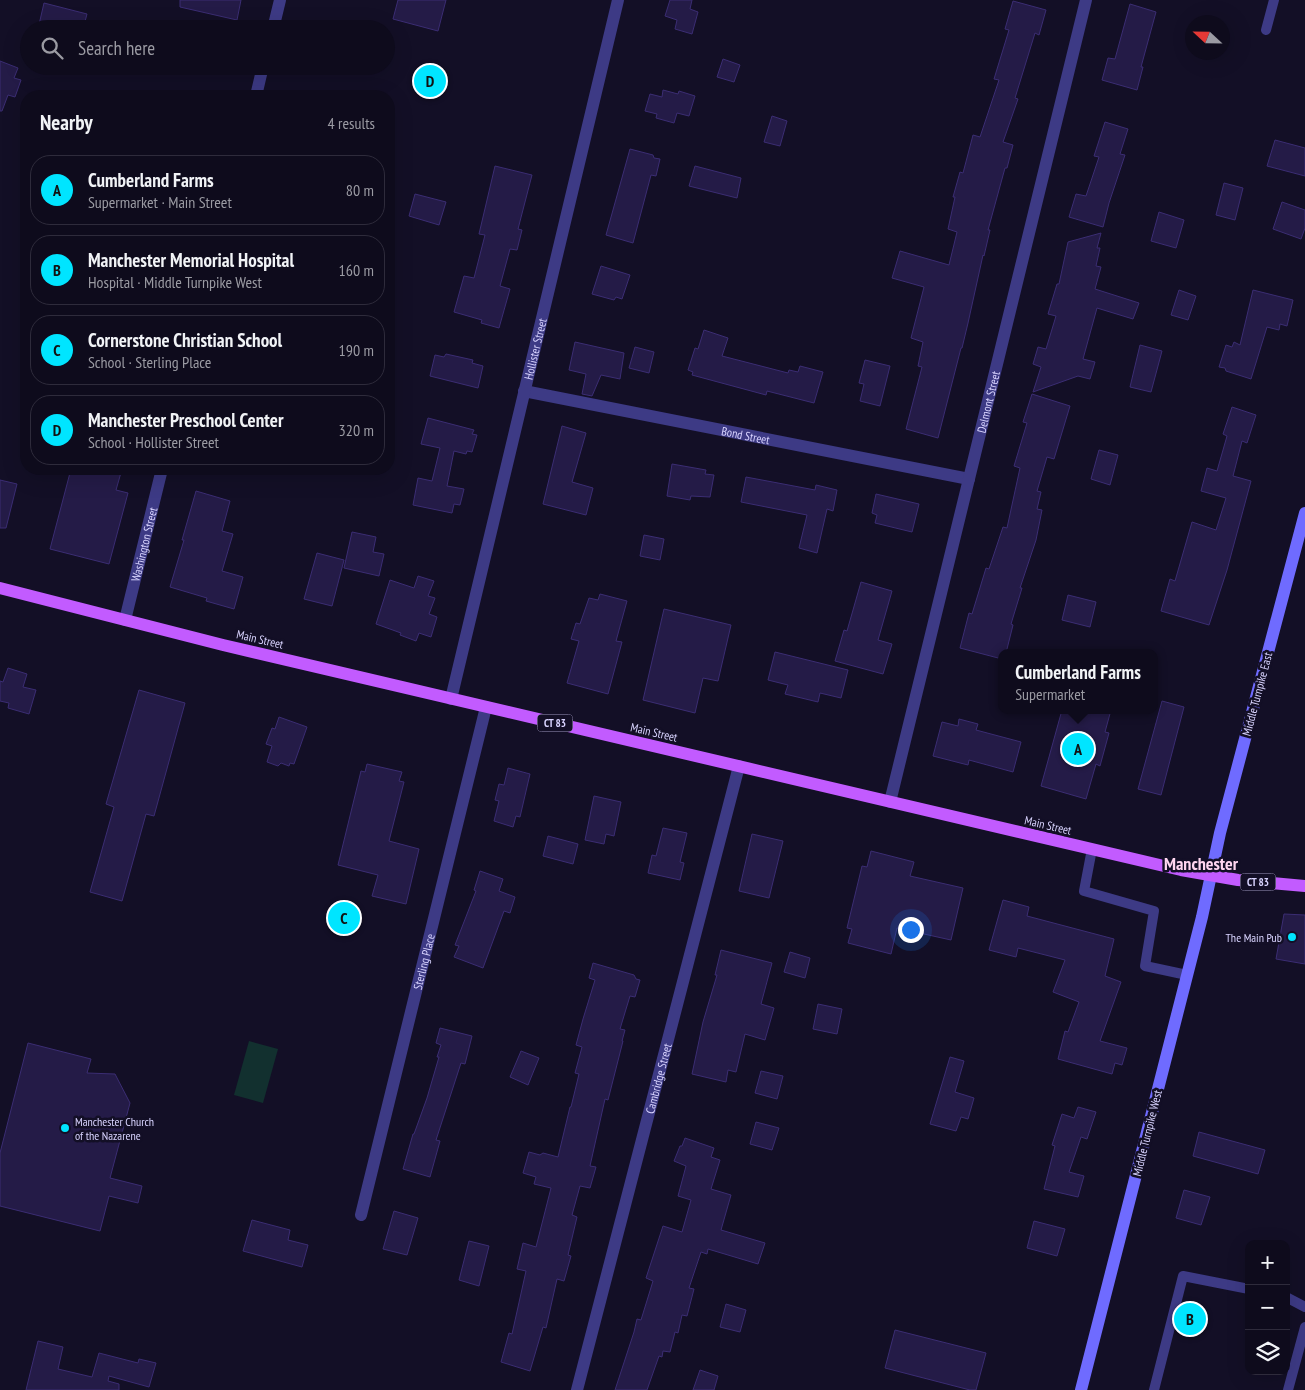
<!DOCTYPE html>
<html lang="en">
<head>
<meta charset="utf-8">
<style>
	:root { --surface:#0e0b1c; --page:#171425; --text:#f1f3f6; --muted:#9b9ba3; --line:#2e2b3b; --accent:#00e5ff }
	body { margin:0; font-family:"PT Sans Narrow",sans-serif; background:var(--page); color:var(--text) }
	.controls { position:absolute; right:15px; bottom:15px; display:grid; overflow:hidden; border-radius:10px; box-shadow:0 5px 20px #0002 }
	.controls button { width:45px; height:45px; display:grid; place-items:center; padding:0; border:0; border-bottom:1px solid var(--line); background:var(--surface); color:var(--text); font:25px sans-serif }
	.compass { position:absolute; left:1185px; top:15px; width:45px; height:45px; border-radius:50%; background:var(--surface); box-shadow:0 5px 20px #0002; rotate:292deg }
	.you { position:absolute; left:910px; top:929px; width:18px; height:18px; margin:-12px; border:4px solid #fff; border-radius:50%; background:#1a73e8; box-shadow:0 0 0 8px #1a73e833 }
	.badge { display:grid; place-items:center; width:32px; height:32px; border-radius:50%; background:var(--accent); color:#111; font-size:16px; font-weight:700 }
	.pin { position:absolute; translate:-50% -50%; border:2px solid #fff; box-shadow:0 1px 5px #0006 }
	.popup { position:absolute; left:998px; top:649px; width:160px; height:65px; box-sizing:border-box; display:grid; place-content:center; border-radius:10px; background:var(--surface); filter:drop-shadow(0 1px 4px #0005); font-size:16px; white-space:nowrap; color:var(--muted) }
	.popup b { font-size:19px; color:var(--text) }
	.popup::after { content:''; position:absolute; left:50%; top:100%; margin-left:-10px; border:10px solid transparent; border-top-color:var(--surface) }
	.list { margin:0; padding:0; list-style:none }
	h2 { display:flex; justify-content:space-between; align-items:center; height:65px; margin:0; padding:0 20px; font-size:21px }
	h2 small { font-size:16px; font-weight:400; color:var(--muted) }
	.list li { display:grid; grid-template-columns:32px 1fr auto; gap:15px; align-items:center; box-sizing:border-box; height:70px; margin:0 10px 10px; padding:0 10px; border:1px solid var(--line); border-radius:20px }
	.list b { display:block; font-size:19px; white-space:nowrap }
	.list p { margin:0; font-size:16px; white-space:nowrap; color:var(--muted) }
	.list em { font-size:16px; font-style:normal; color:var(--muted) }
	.icon { flex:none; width:28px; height:28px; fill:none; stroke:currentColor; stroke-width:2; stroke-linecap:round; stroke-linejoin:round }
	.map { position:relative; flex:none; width:1305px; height:1390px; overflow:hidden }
	.search { position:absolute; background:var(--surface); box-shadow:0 5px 20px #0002; left:20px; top:20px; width:375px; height:55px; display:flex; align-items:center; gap:12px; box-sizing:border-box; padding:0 18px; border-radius:28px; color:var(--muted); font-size:19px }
	.panel { position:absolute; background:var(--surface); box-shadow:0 5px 20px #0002; left:20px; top:90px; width:375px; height:385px; border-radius:20px }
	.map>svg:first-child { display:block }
	.green { fill:#12302f }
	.building { fill:#241b47; stroke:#3b2d73 }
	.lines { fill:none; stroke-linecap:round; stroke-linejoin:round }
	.lane { stroke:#3d3a85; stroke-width:10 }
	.street { stroke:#3d3a85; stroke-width:12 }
	.secondary { stroke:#6f6bff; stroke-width:12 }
	.primary { stroke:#c25bff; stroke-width:12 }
	.poi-dot { fill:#00e5ff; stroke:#130f26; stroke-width:2 }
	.labels { text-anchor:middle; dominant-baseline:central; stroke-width:5; stroke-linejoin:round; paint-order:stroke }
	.shield { fill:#130f26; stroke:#9e99be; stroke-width:1 }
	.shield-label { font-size:11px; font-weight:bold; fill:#d9d4ff }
	.street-label { font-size:12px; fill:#d9d4ff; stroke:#130f26 }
	.poi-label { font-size:12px; fill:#d9d4ff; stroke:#130f26; text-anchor:end }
	.district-label { font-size:18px; font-weight:bold; fill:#ffd6f0; stroke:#130f26 }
</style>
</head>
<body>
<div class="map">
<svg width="1305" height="1390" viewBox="0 0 1305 1390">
	<rect width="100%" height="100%" fill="#130f26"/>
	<polygon class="green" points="249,1041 278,1049 263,1103 234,1095"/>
	<g class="building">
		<polygon points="180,0 241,0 237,20 180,7"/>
		<polygon points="398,0 446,0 438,31 393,19"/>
		<polygon points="670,0 692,0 690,9 698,12 692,34 675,29 677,20 665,16"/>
		<polygon points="1013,1 1046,10 1039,35 1035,33 1015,98 1018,99 1003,142 1013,145 1007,168 1005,168 988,230 990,230 984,256 983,255 968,323 962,348 961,348 938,438 906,429 922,367 918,366 923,342 911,338 924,287 892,278 900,251 949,265 957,232 948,229 955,197 953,197 960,172 963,173 973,135 980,137 999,80 994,79 1009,30 1005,29"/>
		<polygon points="44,3 87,14 83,29 38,29"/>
		<polygon points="1130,4 1156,12 1141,67 1143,67 1137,90 1102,80 1108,58 1115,59"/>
		<polygon points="723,59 740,65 734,82 717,77"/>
		<polygon points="0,61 18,68 14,78 21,80 15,97 8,95 2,111 0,111"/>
		<polygon points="663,90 678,94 679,91 695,96 689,116 677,113 674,123 656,118 657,114 645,111 650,94 662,97"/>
		<polygon points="772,116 787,121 780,146 764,142"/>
		<polygon points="1105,122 1128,129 1120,154 1125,155 1109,203 1103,227 1069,217 1076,194 1086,196 1099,157 1094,156"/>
		<polygon points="1275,140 1305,148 1305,176 1267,166"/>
		<polygon points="630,149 653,155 654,158 660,159 656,176 651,175 633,243 606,235"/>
		<polygon points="495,166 532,175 518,229 522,230 517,250 510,249 500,286 510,289 499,328 481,323 482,320 454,312 464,276 474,278 485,235 479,234"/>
		<polygon points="695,166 741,178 737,198 689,186"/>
		<polygon points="1224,183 1243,188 1235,220 1216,215"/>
		<polygon points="415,194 446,202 439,225 409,216"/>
		<polygon points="1282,202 1305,210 1305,228 1301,239 1273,229"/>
		<polygon points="1159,212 1184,220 1176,248 1151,241"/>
		<polygon points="1101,233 1097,248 1100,248 1096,266 1101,267 1095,289 1139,303 1133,319 1097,308 1083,359 1095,362 1090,379 1078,376 1033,392 1041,367 1033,364 1038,347 1046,349 1056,316 1048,314 1057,284 1059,284 1068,242"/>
		<polygon points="601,266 630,275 622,299 616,297 614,300 592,294"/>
		<polygon points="1179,290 1196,296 1188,320 1171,315"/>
		<polygon points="1253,290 1293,300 1287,326 1280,324 1279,330 1267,327 1251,379 1226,371 1225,368 1219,367 1226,345 1232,347 1234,342 1240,345"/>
		<polygon points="704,330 728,338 722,356 788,373 789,370 798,372 800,366 823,372 814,403 767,391 766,395 692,375 693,372 688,370 695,348 698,349"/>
		<polygon points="575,342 624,353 620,379 601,375 592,396 582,394 586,374 569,370"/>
		<polygon points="1140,345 1162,351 1151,392 1130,387"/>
		<polygon points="635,347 654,352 649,373 629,368"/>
		<polygon points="446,354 473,360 472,363 483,366 478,388 430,376 435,355 444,357"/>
		<polygon points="865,360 890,366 880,406 860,401 864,384 859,383"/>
		<polygon points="1032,394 1070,406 1054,459 1047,457 1037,491 1041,492 1037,509 1042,510 1036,540 1020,588 1022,588 1011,624 1013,625 1006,653 1002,653 1002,659 960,648 969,613 972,614 986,568 989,569 1003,527 1007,528 1020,468 1014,466 1027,423 1023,422"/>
		<polygon points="1232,407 1256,415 1247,443 1242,441 1233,476 1251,481 1227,570 1209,625 1161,611 1170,579 1175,581 1192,522 1216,530 1226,498 1201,491 1207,468 1217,471 1227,436 1223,434"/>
		<polygon points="428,418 474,430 472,434 477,435 472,452 467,451 466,454 454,451 447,486 464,489 460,505 454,504 452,513 413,505 418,478 432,481 440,448 421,444"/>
		<polygon points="562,426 586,433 572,482 593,488 586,515 543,504"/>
		<polygon points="1099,450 1118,455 1110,485 1091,479"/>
		<polygon points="672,464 706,470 705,474 714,475 710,497 691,496 690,500 667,496"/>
		<polygon points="71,469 122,469 116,490 128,493 109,564 50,549"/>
		<polygon points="746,477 815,490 816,485 837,490 833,511 827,509 817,553 799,548 807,515 741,502"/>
		<polygon points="0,480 17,484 6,528 0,528"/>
		<polygon points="196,491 230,501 222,531 233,534 222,571 243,577 234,609 206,601 207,598 170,587 184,540 182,540"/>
		<polygon points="876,494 919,504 912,532 875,523 877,515 872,513"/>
		<polygon points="352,532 376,537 373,552 384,554 379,576 344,568"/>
		<polygon points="644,535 664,539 660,560 640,556"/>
		<polygon points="317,553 344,560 332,606 304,599"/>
		<polygon points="418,576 434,581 428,596 435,598 429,614 437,617 431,637 419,633 416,641 400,635 401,633 376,624 390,580 414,588"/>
		<polygon points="861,582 892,591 878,640 892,644 883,674 835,661 844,630 847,631"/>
		<polygon points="600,594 627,601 616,641 622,642 608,694 567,683 579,641 571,639 576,623 580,624 589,598 598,600"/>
		<polygon points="1068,595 1096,602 1090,627 1062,620"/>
		<polygon points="664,609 731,625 718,681 703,678 695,713 643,700"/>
		<polygon points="775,652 848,670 841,698 820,693 818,702 785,694 788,685 768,680"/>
		<polygon points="8,668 27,674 23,687 36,690 29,714 8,708 9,703 0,701 0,681 3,682"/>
		<polygon points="139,690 185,703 154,816 146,814 122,901 90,892 114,807 106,804"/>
		<polygon points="1162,701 1184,707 1161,795 1138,789"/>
		<polygon points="1062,710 1111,710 1105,732 1109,733 1100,766 1096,764 1086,799 1041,786"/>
		<polygon points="279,717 307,727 294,764 290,763 289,766 281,763 278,766 267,762 272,746 266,744 272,728 275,729"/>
		<polygon points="959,719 978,724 976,730 1021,742 1013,772 969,760 968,765 933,756 942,722 958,726"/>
		<polygon points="367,764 402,772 399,781 404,782 389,841 419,849 406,904 372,896 378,875 338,865 361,771 365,772"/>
		<polygon points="508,768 530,774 520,817 516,816 513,827 494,821 499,801 495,800 499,784 504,785"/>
		<polygon points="594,796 621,802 614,836 606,834 604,844 585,840"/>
		<polygon points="663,828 687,833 680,862 684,863 680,880 648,873 652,855 656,856"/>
		<polygon points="752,834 783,841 769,898 739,891"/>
		<polygon points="548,836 578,844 573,864 543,856"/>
		<polygon points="871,851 914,862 910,876 963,888 951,940 897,928 891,954 848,943 852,929 847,928 862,866 867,867"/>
		<polygon points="480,871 503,879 499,891 515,897 510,913 504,911 483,968 454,957 459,946 455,945 476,891 474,890"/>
		<polygon points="1003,900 1029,907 1027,916 1114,939 1105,976 1121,982 1100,1041 1127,1048 1122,1065 1115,1063 1112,1074 1058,1059 1065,1031 1068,1032 1079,1002 1053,992 1065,960 1018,948 1016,957 989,950"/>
		<polygon points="1284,914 1305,915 1305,964 1276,959"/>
		<polygon points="721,950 772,963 761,1004 774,1008 765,1040 745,1034 736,1072 728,1070 726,1082 692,1074 703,1022 717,975 715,975"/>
		<polygon points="790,952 810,958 805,978 784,972"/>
		<polygon points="593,963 634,975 636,979 640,980 635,997 630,996 620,1029 625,1030 622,1041 623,1041 608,1100 605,1099 590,1166 596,1167 590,1188 580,1186 572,1215 577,1217 568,1255 571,1256 564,1281 557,1279 546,1328 543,1327 530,1371 501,1362 509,1333 512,1334 526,1271 517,1269 523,1243 536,1247 551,1188 534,1184 536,1177 523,1173 529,1152 540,1155 543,1153 558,1157 570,1107 571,1107 579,1074 575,1073 582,1047 576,1045 583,1019 595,980 589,978"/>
		<polygon points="818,1004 842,1009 837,1034 813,1029"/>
		<polygon points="440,1028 472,1036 465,1064 461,1063 436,1140 440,1141 430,1177 403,1169 413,1134 414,1134 427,1098 439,1057 437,1057 441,1045 436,1043"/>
		<polygon points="28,1043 91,1059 87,1073 115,1074 130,1103 110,1178 142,1186 138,1203 109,1196 100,1231 0,1206 0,1153"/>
		<polygon points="521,1051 539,1058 528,1085 510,1077"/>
		<polygon points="950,1057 964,1061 955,1092 974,1098 968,1119 961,1117 956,1131 930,1124"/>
		<polygon points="761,1071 783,1076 777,1099 755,1093"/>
		<polygon points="1078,1107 1096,1112 1087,1139 1081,1137 1069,1172 1084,1176 1078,1197 1044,1189 1055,1146 1052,1145 1062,1114 1074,1118"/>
		<polygon points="756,1122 779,1128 772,1150 750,1144"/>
		<polygon points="1199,1132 1265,1150 1258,1174 1193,1156"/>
		<polygon points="685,1138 714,1148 711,1157 720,1160 711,1189 731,1195 721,1230 765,1243 758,1264 708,1249 707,1254 701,1252 689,1288 694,1289 687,1316 682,1315 678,1333 675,1332 670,1352 663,1351 662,1357 659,1356 647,1390 615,1390 634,1332 637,1319 641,1320 653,1281 646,1278 663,1226 682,1232 691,1200 678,1196 686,1166 674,1161 680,1146 682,1146"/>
		<polygon points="1184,1190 1210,1197 1201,1225 1176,1218"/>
		<polygon points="394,1211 418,1218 407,1255 383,1249"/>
		<polygon points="252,1220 290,1230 288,1240 308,1245 302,1267 243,1251"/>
		<polygon points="1034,1221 1065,1229 1057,1256 1027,1248"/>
		<polygon points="469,1241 489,1246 479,1286 459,1280"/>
		<polygon points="726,1304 746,1310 740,1332 720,1327"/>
		<polygon points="895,1330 986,1353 976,1390 970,1390 885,1368"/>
		<polygon points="38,1341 63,1347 58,1369 92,1377 99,1353 138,1363 139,1359 156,1363 149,1387 109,1376 108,1381 119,1384 119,1390 26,1390"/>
		<polygon points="700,1370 718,1376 714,1390 693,1390"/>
	</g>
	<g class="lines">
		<g class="lane">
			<polyline points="1266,30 1274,0"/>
			<polyline points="1092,849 1084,891 1154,911 1145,966 1187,975"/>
			<polyline points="1286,1297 1305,1307"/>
			<polyline points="1154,1390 1183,1276 1249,1289"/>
			<polyline points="1288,1390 1305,1327"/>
		</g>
		<g class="street">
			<polyline points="273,29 280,0"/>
			<polyline points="256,96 263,66"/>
			<path id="s1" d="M524,391L969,479"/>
			<path id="s2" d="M125,620L162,469"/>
			<path id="s3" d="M451,699L618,0"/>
			<path id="s4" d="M890,802L1086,0"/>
			<path id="s5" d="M361,1215L486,707"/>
			<path id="s6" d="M577,1390L739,766"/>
		</g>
		<polyline class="secondary" points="1081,1390 1202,917 1220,833 1305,513"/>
		<polyline class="primary" points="0,588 223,645 1181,870 1238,880 1305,886"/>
	</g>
	<g class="poi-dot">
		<circle cx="1292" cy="937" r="5"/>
		<circle cx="65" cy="1128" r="5"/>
	</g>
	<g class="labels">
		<g class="shield">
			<rect x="537.5" y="714.5" width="35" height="17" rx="4"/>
			<rect x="1240.5" y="873.5" width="35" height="17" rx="4"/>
		</g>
		<g class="shield-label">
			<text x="555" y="723">CT 83</text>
			<text x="1258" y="882">CT 83</text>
		</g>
		<g class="street-label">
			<text stroke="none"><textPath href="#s3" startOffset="360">Hollister Street</textPath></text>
			<text stroke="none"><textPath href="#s4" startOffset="412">Delmont Street</textPath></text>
			<text stroke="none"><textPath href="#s1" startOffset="226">Bond Street</textPath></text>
			<text stroke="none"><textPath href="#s2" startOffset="78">Washington Street</textPath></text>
			<text transform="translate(260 639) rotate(13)">Main Street</text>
			<text transform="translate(1257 694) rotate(-75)">Middle Turnpike East</text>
			<text transform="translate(654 732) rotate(13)">Main Street</text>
			<text transform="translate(1048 825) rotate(13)">Main Street</text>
			<text stroke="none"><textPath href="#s5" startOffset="261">Sterling Place</textPath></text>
			<text stroke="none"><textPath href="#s6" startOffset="322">Cambridge Street</textPath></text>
			<text transform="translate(1147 1133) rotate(-76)">Middle Turnpike West</text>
		</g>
		<g class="poi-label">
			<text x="1282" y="937">The Main Pub</text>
			<text x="75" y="1121" text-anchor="start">Manchester Church<tspan x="75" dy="14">of the Nazarene</tspan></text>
		</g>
		<g class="district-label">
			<text x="1201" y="863">Manchester</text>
		</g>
	</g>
</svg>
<div class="controls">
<button>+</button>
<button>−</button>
<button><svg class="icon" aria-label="layers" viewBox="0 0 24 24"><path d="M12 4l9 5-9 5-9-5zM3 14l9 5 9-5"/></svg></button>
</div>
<svg class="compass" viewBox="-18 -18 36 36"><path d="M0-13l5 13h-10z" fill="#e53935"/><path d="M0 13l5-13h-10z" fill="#9b9ba3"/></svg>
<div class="you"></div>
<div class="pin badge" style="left:1078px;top:749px">A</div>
<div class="popup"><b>Cumberland Farms</b>Supermarket</div>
<div class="pin badge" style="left:1190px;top:1319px">B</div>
<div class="pin badge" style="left:344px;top:918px">C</div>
<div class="pin badge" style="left:430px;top:81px">D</div>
<div class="search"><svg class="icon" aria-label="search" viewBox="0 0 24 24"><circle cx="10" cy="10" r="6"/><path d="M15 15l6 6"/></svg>Search here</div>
<section class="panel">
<h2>Nearby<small>4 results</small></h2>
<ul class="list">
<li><span class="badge">A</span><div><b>Cumberland Farms</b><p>Supermarket · Main Street</p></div><em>80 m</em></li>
<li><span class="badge">B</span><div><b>Manchester Memorial Hospital</b><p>Hospital · Middle Turnpike West</p></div><em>160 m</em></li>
<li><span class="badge">C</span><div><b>Cornerstone Christian School</b><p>School · Sterling Place</p></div><em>190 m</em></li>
<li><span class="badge">D</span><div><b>Manchester Preschool Center</b><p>School · Hollister Street</p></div><em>320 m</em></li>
</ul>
</section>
</div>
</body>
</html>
